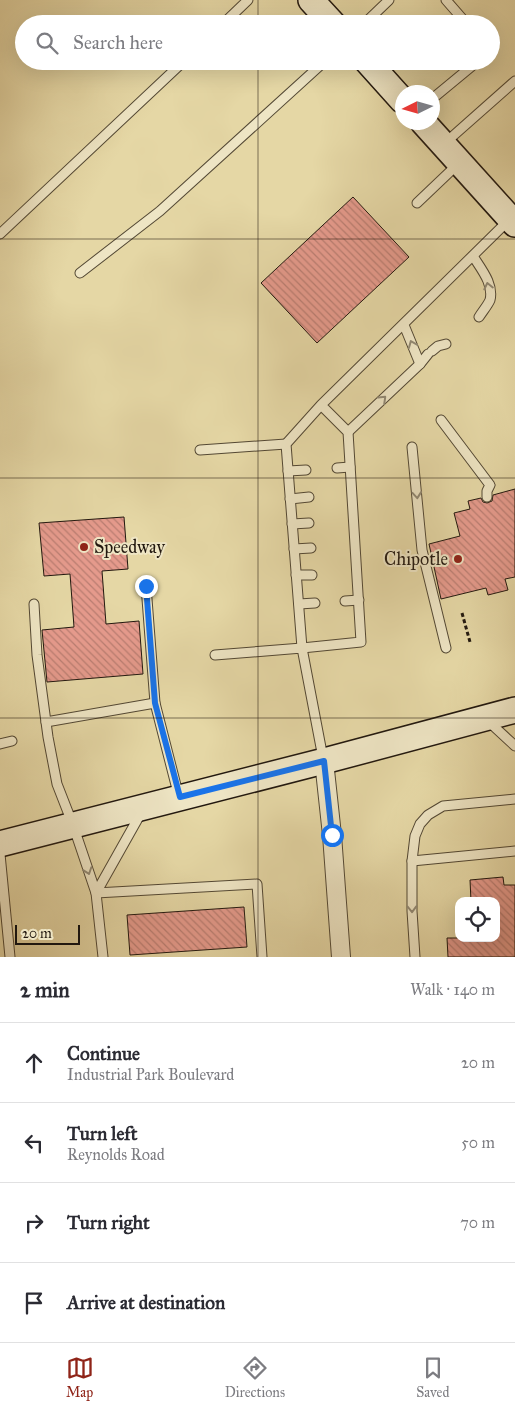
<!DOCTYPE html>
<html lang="en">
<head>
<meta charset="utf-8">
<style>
	:root { --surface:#fff; --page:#f2f2f3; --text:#2b2b33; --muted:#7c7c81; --line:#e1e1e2; --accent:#8f2418 }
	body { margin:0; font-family:"IM FELL Great Primer",serif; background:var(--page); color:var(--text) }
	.controls { position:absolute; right:15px; bottom:15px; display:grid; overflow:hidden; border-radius:10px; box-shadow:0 5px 20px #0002 }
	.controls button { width:45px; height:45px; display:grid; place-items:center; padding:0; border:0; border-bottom:1px solid var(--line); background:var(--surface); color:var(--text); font:25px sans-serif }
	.compass { position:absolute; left:395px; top:85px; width:45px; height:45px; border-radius:50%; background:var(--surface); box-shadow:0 5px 20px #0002; rotate:265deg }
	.scale { position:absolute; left:15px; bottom:12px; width:65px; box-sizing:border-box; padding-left:5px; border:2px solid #22180f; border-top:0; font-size:14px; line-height:18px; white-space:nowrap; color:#22180f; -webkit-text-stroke:4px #eee5c4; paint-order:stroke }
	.stop { position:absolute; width:15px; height:15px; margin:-11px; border:4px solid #1a73e8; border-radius:50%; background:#fff }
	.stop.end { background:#1a73e8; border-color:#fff; box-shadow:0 1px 5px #0008 }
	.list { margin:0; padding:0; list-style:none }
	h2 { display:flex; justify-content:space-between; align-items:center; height:65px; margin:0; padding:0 20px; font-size:21px }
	h2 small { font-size:16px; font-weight:400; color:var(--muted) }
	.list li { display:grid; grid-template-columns:32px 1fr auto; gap:15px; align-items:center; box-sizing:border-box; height:80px; padding:0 20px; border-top:1px solid var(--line) }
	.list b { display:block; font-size:19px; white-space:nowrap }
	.list p { margin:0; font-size:16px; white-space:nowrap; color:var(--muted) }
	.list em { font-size:16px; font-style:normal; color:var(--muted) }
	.icon { flex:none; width:28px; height:28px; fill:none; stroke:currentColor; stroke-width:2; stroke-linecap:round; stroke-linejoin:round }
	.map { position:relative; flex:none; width:515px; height:957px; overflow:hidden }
	.search { position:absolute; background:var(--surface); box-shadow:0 5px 20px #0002; left:15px; right:15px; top:15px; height:55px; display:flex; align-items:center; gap:12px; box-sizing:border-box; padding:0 18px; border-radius:28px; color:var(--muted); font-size:19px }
	.sheet { height:385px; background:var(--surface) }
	nav { display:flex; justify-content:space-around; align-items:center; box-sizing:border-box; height:70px; border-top:1px solid var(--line); background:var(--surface); font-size:14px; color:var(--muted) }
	nav a { display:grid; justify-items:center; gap:2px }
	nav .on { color:var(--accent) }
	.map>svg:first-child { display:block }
	.building { fill:url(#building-back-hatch); stroke:#22180f }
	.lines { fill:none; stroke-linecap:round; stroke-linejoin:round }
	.lane-casing { stroke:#534834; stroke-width:11 }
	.street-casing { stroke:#534834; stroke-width:20 }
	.secondary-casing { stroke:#22180f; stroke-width:28 }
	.path { stroke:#22180f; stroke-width:3; stroke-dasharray:4 2.5; stroke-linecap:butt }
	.lane { stroke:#eee5c4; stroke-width:9 }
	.street { stroke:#eee5c4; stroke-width:18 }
	.secondary { stroke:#eee5c4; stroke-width:25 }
	.oneway { stroke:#928973 }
	.route { stroke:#1a73e8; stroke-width:6 }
	.grid { fill:none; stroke:#22180f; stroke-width:1; stroke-opacity:0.55 }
	.poi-dot { fill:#8f2418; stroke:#eee5c4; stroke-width:2 }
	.labels { text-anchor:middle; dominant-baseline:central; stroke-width:4; stroke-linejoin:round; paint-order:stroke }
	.poi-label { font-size:18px; fill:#22180f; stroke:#eee5c4; text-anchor:start }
</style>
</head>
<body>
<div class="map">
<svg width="515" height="957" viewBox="0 0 515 957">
	<defs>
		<pattern id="building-back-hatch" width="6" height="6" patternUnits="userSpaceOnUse" patternTransform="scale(1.25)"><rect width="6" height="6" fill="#e59a8c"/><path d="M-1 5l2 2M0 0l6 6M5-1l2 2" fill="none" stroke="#b97d71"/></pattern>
	</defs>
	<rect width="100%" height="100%" fill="#e5d7a5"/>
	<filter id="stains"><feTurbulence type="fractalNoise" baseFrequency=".004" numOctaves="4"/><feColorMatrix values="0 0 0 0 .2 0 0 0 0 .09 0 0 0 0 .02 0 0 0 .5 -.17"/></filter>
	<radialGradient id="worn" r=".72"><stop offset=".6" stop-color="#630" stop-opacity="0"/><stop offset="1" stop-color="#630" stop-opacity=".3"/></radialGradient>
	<g class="building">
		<polygon points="353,197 409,257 317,343 261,283"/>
		<polygon points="515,489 515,577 505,579 508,590 488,595 486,588 441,599 429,544 460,536 454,513 470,509 468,501 481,498 483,502 487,503 492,501 493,495"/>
		<polygon points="124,517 128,569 102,571 106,624 139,621 143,674 47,682 42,630 74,627 70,574 44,576 39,523"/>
		<polygon points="503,877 504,885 515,885 515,957 448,957 447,938 496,938 496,901 471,901 470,880"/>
		<polygon points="244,907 247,947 130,955 127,915"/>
	</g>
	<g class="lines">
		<g class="lane-casing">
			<g id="lane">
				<polyline points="446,0 467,24"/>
				<polyline points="223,24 248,0"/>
				<polyline points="364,24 389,0"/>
				<polyline points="432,99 478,61"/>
				<polyline points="445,143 515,81"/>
				<polyline points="417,203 459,163"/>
				<polyline points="0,234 184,61"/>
				<path d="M473,256C481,269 494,284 490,300C488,305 482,312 479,317"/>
				<polyline points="80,273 160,211 325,61"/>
				<polyline points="404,325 420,364"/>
				<polyline points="432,351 438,346 446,344"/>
				<polyline points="321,405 286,444 302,648 361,642 348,432 321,405 509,220"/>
				<polyline points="441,420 490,485 487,491 487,497"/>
				<polyline points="348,432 420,364 428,354"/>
				<polyline points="412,447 422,550 446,648"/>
				<polyline points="200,450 286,444"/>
				<polyline points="337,468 350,467"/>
				<polyline points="288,471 306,470"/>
				<polyline points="290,499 309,497"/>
				<polyline points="292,524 309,523"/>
				<polyline points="294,549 311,548"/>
				<polyline points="296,575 312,575"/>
				<polyline points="146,586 155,703 179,797"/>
				<polyline points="345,601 359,600"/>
				<polyline points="34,604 37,655 48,737 57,784 73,825 96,893 141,813"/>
				<polyline points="299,604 315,603"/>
				<polyline points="215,655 302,648 323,758"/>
				<polyline points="488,721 515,746"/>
				<polyline points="46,722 155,703"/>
				<polyline points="0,744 12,741"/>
				<polyline points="0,854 10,957"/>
				<polyline points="412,861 515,851"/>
				<polyline points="103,957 96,893 257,884 262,957"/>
				<polyline points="415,957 412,911 412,861 415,836 420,824 428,815 443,806 515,799"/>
			</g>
		</g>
		<g class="street-casing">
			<polyline id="street" points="324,761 332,835 341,957"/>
		</g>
		<g class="secondary-casing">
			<g id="secondary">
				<polyline points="311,0 333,24"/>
				<polyline points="367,61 402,100"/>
				<polyline points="423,122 515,224"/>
				<polyline points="0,844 324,761 515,710"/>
			</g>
		</g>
		<polyline class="path" points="462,613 470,642"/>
		<use href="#lane" class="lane"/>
		<use href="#street" class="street"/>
		<use href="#secondary" class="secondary"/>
	</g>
	<defs><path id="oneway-chevron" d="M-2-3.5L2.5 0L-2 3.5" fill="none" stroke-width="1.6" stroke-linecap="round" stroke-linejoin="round" transform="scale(1.25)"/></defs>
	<g class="oneway">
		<use href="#oneway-chevron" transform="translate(488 286) rotate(-103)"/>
		<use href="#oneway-chevron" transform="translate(412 344) rotate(-112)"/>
		<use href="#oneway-chevron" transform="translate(383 399) rotate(-44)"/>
		<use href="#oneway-chevron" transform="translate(417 495) rotate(85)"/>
		<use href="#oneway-chevron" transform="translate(88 871) rotate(71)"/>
		<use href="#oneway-chevron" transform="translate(412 909) rotate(89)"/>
	</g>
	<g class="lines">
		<polyline class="route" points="146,586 155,703 180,797 324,761 332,835"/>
	</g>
	<path class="grid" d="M258,0V24M258,61V957M0,239H515M0,478H515M0,718H515"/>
	<g class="poi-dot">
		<circle cx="84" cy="547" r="5"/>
		<circle cx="458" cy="559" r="5"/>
	</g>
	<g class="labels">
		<g class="poi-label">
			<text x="94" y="547">Speedway</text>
			<text x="448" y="559" text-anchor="end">Chipotle</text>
		</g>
	</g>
	<rect width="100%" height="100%" filter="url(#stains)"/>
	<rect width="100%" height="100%" fill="url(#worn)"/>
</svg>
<div class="controls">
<button><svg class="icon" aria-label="locate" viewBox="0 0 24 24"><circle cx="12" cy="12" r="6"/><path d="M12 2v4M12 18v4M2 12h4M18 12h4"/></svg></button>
</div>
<svg class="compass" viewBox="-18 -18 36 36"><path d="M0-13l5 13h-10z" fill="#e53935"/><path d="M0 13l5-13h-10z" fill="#7c7c81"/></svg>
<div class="scale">20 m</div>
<div class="stop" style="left:332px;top:835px"></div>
<div class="stop end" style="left:146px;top:586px"></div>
<div class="search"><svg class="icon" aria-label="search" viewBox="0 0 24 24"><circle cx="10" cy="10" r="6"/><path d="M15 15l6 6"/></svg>Search here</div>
</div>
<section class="sheet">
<h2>2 min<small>Walk · 140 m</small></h2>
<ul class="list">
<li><svg class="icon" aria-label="ahead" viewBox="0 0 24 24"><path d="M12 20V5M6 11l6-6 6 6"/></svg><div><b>Continue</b><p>Industrial Park Boulevard</p></div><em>20 m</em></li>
<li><svg class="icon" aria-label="left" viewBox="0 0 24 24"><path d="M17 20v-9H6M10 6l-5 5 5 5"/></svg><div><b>Turn left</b><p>Reynolds Road</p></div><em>50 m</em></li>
<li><svg class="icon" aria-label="right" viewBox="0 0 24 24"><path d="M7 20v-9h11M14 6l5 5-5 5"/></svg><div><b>Turn right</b></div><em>70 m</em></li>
<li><svg class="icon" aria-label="arrive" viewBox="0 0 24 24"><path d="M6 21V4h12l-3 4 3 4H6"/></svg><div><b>Arrive at destination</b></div></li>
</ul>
</section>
<nav>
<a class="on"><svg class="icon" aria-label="map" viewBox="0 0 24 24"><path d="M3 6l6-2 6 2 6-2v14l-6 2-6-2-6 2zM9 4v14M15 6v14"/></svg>Map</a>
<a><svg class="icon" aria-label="directions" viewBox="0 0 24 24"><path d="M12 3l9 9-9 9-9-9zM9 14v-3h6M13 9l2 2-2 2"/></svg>Directions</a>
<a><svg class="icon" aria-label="saved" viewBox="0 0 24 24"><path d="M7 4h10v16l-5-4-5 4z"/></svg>Saved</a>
</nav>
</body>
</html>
